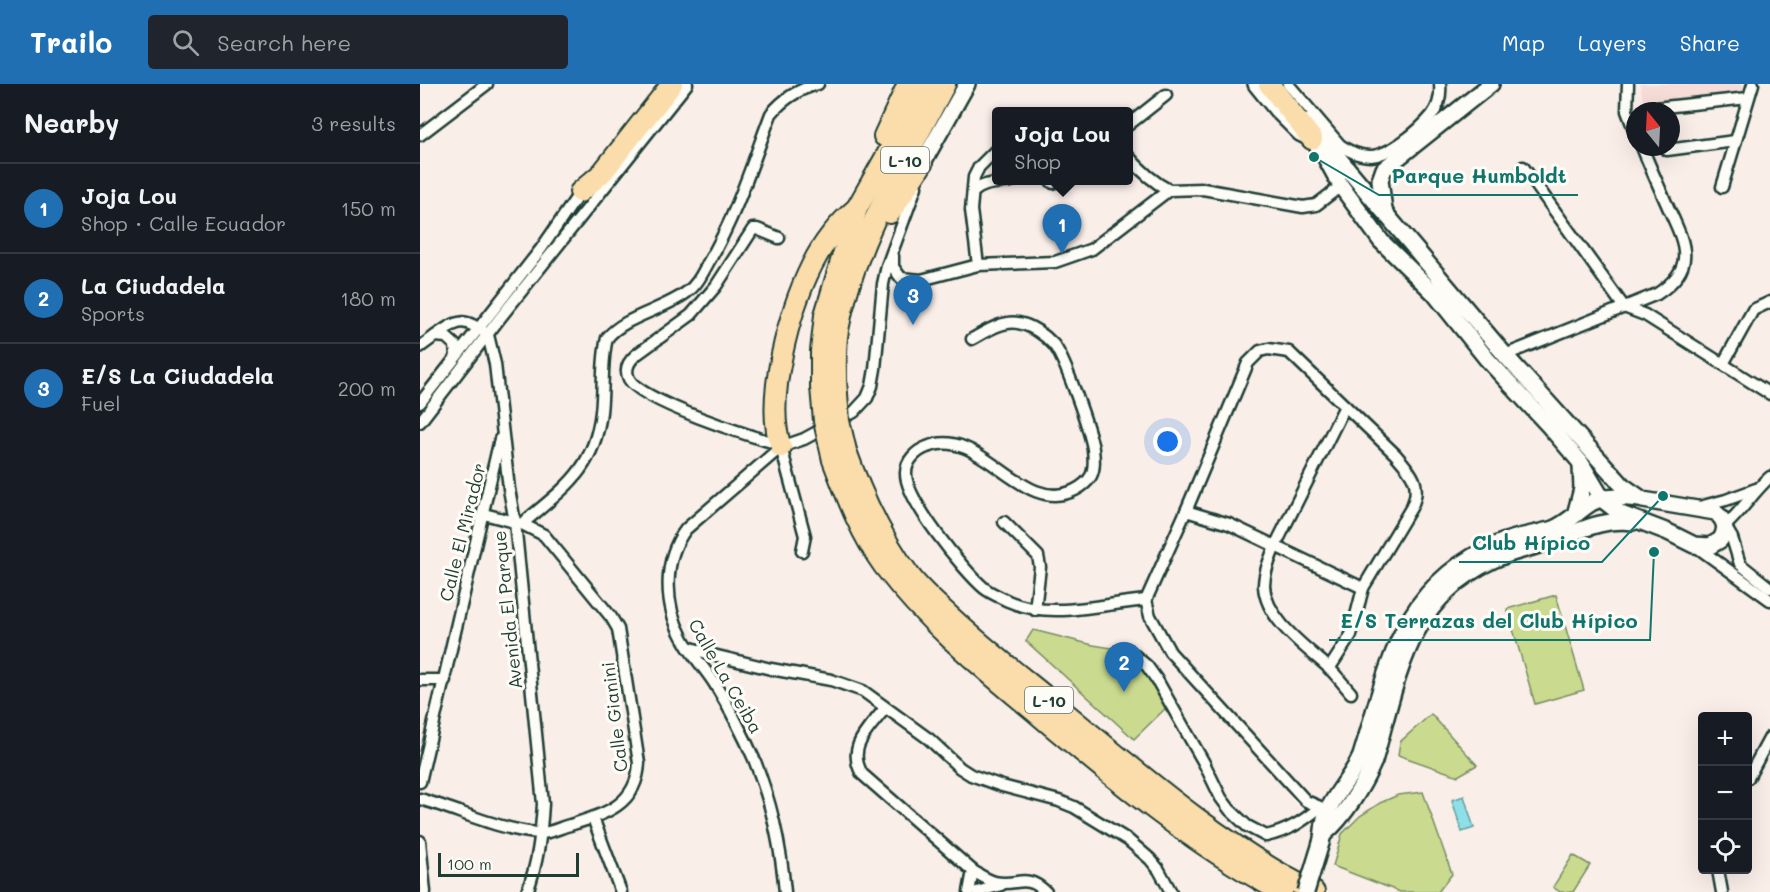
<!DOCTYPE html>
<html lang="en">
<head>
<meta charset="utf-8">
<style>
	:root { --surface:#171b24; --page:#20242c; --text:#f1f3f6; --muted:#9ea1a6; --line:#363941; --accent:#1f6fb2 }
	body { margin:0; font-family:Mali,sans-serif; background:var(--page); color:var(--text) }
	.controls { position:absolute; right:18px; bottom:18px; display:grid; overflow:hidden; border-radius:6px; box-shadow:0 6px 24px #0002 }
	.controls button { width:54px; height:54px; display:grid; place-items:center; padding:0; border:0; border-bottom:2px solid var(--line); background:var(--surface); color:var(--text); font:30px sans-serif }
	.compass { position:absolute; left:1206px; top:18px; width:54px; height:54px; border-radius:50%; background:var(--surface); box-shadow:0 6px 24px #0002; rotate:342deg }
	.scale { position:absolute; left:18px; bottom:15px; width:141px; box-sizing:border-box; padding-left:6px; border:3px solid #1f3d34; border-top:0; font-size:16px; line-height:21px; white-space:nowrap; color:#1f3d34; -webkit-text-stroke:4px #fdfcf7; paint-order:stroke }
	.you { position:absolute; left:748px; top:358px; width:21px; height:21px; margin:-15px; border:4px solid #fff; border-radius:50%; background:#1a73e8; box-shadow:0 0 0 9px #1a73e833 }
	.badge { display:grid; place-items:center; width:39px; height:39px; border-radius:50%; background:var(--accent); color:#fff; font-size:20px; font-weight:700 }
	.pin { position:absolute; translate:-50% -50px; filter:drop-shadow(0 2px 3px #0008) }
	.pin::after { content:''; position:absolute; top:32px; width:21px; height:18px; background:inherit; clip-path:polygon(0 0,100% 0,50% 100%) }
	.popup { position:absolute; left:572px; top:23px; width:141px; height:78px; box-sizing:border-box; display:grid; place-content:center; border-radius:6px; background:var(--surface); filter:drop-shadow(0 2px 4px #0005); font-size:20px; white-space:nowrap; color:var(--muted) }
	.popup b { font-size:22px; color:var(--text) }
	.popup::after { content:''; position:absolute; left:50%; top:100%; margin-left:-12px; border:12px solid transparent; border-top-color:var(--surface) }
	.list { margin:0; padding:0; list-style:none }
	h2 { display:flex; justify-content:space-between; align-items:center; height:78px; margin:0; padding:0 24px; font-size:26px }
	h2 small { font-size:20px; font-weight:400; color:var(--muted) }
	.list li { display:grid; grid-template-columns:39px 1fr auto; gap:18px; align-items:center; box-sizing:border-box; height:90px; padding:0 24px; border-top:2px solid var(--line) }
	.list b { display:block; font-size:22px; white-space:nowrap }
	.list p { margin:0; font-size:20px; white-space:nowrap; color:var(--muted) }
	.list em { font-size:20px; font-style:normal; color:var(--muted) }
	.icon { flex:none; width:33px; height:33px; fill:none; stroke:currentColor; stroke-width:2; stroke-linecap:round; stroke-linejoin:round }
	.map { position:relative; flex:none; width:1350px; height:808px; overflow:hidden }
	header { display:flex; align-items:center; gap:36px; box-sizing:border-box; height:84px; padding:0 30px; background:var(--accent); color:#fff }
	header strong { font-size:28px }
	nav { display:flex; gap:33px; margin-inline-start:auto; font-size:21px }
	.search { width:420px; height:54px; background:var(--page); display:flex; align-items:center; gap:15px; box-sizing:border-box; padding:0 21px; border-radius:6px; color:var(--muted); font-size:22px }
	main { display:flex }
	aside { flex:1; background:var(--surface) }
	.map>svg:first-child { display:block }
	.built { fill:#f7ddd8 }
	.green { fill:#cadb8f; stroke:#748c62; stroke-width:1.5 }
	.water { fill:#8edfe7; stroke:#629e9f; stroke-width:1.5 }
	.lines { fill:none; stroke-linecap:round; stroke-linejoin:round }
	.street-casing { stroke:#1f3d34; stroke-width:15 }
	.secondary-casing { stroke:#1f3d34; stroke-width:20 }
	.highway-casing { stroke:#1f3d34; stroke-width:24 }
	.street { stroke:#fdfcf7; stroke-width:10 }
	.secondary { stroke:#fdfcf7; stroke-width:15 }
	.highway { stroke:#faddab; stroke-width:20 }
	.secondary-bridge-casing { stroke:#1f3d34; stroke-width:20; stroke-linecap:butt }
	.highway-bridge-casing { stroke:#1f3d34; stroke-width:24; stroke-linecap:butt }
	.secondary-bridge { stroke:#fdfcf7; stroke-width:15 }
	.highway-bridge { stroke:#faddab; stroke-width:20 }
	.labels { text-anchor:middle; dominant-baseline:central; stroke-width:6; stroke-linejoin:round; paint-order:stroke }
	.shield { fill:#fdfcf7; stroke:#62766e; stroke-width:1.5 }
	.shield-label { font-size:16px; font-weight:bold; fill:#1f3d34 }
	.street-label { font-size:18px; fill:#1f3d34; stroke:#fdfcf7 }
	.leader { fill:none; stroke:#0f766e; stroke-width:2 }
	.callout-dot { fill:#0f766e; stroke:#fdfcf7; stroke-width:2 }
	.callout-label { font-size:20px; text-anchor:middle; font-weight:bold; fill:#0f766e; stroke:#fdfcf7; stroke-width:6; stroke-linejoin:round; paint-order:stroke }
</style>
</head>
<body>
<header>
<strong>Trailo</strong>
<div class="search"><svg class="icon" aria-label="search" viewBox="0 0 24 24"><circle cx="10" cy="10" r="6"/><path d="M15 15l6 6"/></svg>Search here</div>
<nav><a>Map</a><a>Layers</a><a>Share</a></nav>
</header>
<main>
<aside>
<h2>Nearby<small>3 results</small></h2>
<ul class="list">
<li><span class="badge">1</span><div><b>Joja Lou</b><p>Shop · Calle Ecuador</p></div><em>150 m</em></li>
<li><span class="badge">2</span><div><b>La Ciudadela</b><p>Sports</p></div><em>180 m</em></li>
<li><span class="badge">3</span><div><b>E/S La Ciudadela</b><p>Fuel</p></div><em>200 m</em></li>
</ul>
</aside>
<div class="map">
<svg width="1350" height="808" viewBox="0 0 1350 808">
	<rect width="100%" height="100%" fill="#faeee9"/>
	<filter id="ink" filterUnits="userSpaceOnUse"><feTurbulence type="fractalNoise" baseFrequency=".0167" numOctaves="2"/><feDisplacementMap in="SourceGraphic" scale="12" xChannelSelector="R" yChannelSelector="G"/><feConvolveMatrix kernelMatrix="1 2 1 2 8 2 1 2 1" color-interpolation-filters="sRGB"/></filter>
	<g filter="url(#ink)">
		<polygon class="built" points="1220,0 1323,0 1324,8 1224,22"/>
		<g class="green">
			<polygon points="1136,511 1164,606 1115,620 1087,525"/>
			<polygon points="613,546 673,561 717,568 735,582 752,618 714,655 606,557"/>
			<polygon points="1011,630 1057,681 1038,692 978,671 980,658"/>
			<polygon points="1003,708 1032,790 1018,808 980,808 913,782 922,750 940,732 960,719 978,711"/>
			<polygon points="1153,771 1170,781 1153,808 1140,808 1133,803"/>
		</g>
		<polygon class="water" points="1044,712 1054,744 1042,748 1032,716"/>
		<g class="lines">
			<g class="street-casing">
				<g id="street">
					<path d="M868,0L920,61C928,67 940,72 951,72C970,71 1000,46 1012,31C1019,22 1021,11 1020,0"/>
					<polyline points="1208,0 1207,27 1215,48"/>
					<polyline points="1235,24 1328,14"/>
					<polyline points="708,41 746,11"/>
					<polyline points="0,51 67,0"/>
					<polyline points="1247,66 1315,57"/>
					<path d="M708,72C720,86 733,98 749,106"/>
					<polyline points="1103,83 1204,223"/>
					<polyline points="630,96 633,99"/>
					<polyline points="1302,103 1333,0"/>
					<path d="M553,108C565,97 580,100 595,96"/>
					<path d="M359,154L337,145H333L296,202L271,231L216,271C209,277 204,285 209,295C221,317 333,354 360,360"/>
					<polyline points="473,172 473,183 481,194 501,196 558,181 635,178 658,170 672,165 749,106 783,105 883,123 896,121 921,102"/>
					<polyline points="558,181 551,126 554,93 559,83 576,66"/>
					<polyline points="1204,223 1225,231 1350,310"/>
					<path d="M15,252C39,235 44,233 68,251L75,280L89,405L95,438L123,720C121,751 118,779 107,808"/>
					<path d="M552,255C565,248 583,236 598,239C611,241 625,251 633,260C644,271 670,347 673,365C674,374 675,384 671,392C667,399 661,403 655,406C601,433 561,340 507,363C496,367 486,377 486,389C485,415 544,487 564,504C570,509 580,513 588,517C631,536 680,520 726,516"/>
					<polyline points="0,263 15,252 26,253 35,261 36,272"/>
					<path d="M1085,271L1237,210C1278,183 1265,160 1248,123C1239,103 1230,83 1222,63"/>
					<polyline points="1303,280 1333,226 1350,218"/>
					<polyline points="0,319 121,165 163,104"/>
					<path d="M925,322L855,462C850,475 844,488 844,502C846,536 886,563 909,584C917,592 924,601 931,609"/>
					<polyline points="0,338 80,234 267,0"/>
					<polyline points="361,363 385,452 382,467"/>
					<path d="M1350,393C1333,408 1322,427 1305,442L1312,454L1320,480L1350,504"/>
					<polyline points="1279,423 1306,416 1336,405"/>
					<polyline points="766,427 809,440 943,504"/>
					<polyline points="584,438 618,472 620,483 615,526"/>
					<path d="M102,440C144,404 174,387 181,328C184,303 181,278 187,254C205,232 244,226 267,208C277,201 282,190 288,179C316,132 332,80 351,30C364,14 379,5 398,0"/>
					<polyline points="1274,461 1350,516"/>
					<polyline points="268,563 293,571 351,585 411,596 443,607 509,655 540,684 551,691 582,702 639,717 654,723 708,756 730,775 739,786 751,808"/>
					<path d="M713,570L727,582L737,596L784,679L801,714L810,726L827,742L846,752C868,747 882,738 899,724"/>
					<path d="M909,585L931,551L943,504L991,424C1003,400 991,388 975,370L869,268L848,265L840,267L828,279L766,427L726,516L730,532L750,568L886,717L912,728"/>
					<polyline points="0,596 25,596"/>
					<path d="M465,624C449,646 426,662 442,690L553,787C560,791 567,796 575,798C597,803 605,788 626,808"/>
					<polyline points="1328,694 1350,653"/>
					<polyline points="0,698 80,355"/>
					<path d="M0,715C39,726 79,746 119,749C129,750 141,743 150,741C185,730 217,721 219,679L198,545L191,533L124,451L102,440L64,430"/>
					<polyline points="173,734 201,808"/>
					<polyline points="0,757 5,808"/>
					<polyline points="1298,786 1302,808"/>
					<path d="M365,808C361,763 351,717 334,675C323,650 310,625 296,602C286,585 271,571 262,553C244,520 243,475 266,445L361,363L384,355L434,328L447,314L452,302L455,285L463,200L467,182L496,103"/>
					<polyline points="549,808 553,787"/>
					<polyline points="557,808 581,801"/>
				</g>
			</g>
			<g class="secondary-casing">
				<g id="secondary">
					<path d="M836,0L857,26L880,49L892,55L903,69L921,102L961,157L1014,209L1067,275L1130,343L1161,379L1183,416L1201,430L1248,448L1274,461L1290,462L1300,456C1308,445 1305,436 1295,428L1223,416L1203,402L1085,271L888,38"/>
					<polyline points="502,80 547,0"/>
					<polyline points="964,126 960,96 964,85 1071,0"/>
					<polyline points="1155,431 1162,405 1161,382"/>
					<path d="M904,750C925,732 943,702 954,677C978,595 986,517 1073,476C1090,468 1108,465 1125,459C1157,449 1179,434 1213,438"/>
					<path d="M901,759C904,748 902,737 908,726C917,707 932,692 941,672C969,581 980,500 1080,459C1097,452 1116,450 1133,445C1148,439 1158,427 1171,419C1185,411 1205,413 1220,415"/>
				</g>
			</g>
			<g class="highway-casing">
				<g id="highway">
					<polyline points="849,0 892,55"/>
					<polyline points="464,52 488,0"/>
					<polyline points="160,108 182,89 252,0"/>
					<polyline points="470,129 502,80"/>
					<path d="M416,296C416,280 415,263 418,246C434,158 484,79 525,0"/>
					<polyline points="401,303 401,267 405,231 437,124 507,0"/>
					<path d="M361,363C344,316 370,225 392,181C403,159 418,140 437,124"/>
					<path d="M426,367C442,412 461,454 490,492C502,508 517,520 532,534C562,562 594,587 626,613C712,683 794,757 894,808"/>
					<path d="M413,376C427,413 440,449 464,482C508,540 565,586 620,632C697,697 773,761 862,808"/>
				</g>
			</g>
			<use href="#street" class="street"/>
			<use href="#secondary" class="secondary"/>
			<use href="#highway" class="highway"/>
			<g class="secondary-bridge-casing">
				<polyline id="secondary-bridge" points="886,808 901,759"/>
			</g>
			<g class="highway-bridge-casing">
				<g id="highway-bridge">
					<polyline points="416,296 419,337 426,367"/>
					<polyline points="401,303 404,337 413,376"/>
				</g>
			</g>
			<use href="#secondary-bridge" class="secondary-bridge"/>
			<use href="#highway-bridge" class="highway-bridge"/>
		</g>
	</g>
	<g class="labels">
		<g class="shield">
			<rect x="461" y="63" width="48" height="26" rx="4.5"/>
			<rect x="605" y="603" width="48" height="26" rx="4.5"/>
		</g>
		<g class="shield-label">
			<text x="485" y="76">L-10</text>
			<text x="629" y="616">L-10</text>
		</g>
		<g class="street-label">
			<text transform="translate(42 448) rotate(-76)">Calle El Mirador</text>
			<text transform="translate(87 526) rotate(-96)">Avenida El Parque</text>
			<text transform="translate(306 592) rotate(60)">Calle La Ceiba</text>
			<text transform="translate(194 633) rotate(-97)">Calle Gianini</text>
		</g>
	</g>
	<path class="leader" d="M894 73L959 111H1158M1243 412L1182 478H1039M1234 468L1230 556H909"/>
	<g class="callout-dot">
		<circle cx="894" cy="73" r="6"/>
		<circle cx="1243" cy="412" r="6"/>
		<circle cx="1234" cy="468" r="6"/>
	</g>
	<g class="callout-label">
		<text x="1059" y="99">Parque Humboldt</text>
		<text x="1111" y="466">Club Hípico</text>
		<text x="1069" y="544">E/S Terrazas del Club Hípico</text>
	</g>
</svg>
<div class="controls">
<button>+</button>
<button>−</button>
<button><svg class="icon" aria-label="locate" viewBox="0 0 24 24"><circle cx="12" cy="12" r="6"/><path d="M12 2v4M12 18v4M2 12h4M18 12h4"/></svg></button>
</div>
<svg class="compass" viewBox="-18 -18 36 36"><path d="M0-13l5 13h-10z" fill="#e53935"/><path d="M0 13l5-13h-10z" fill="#9ea1a6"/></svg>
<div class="scale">100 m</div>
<div class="you"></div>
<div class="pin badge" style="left:642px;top:170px">1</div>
<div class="popup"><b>Joja Lou</b>Shop</div>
<div class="pin badge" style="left:704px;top:608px">2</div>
<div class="pin badge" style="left:493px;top:241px">3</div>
</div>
</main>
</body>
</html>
